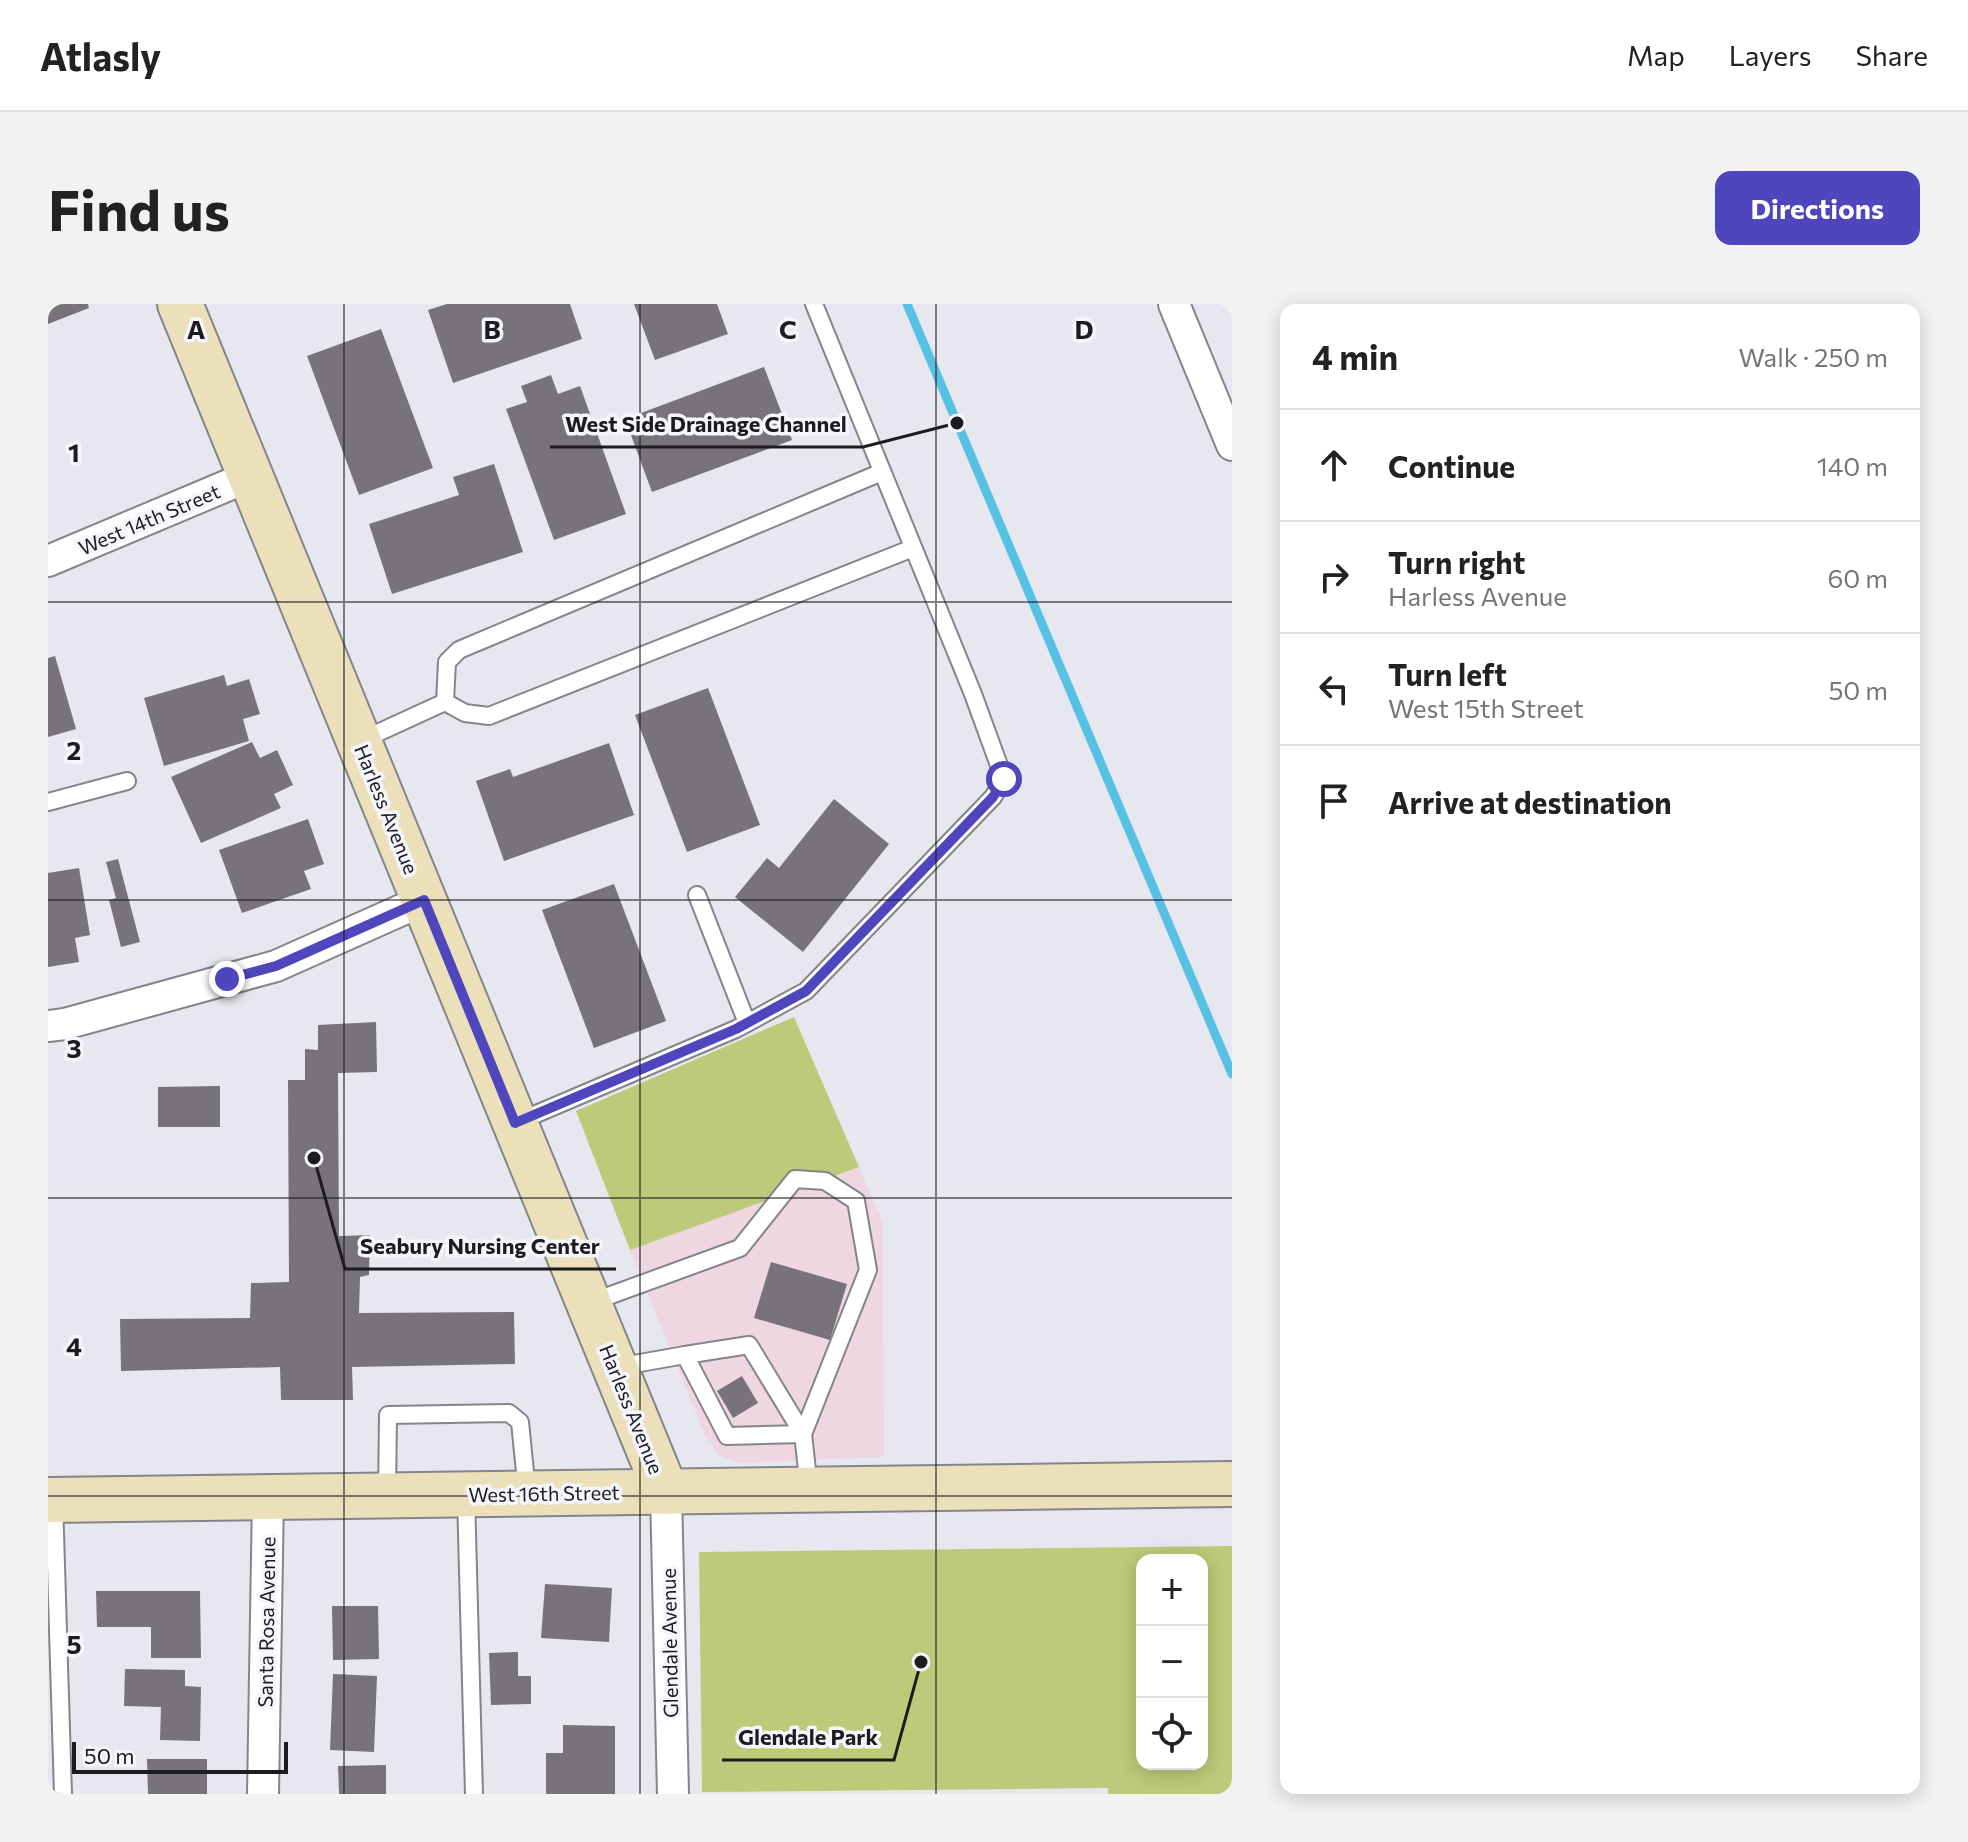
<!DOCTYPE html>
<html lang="en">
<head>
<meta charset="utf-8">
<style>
	:root { --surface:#fff; --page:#f2f2f2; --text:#222; --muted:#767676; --line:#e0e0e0; --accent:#4f45bc }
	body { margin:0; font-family:Commissioner,sans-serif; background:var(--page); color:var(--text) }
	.controls { position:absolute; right:24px; bottom:24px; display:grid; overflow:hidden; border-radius:16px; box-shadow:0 4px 20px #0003 }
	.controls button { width:72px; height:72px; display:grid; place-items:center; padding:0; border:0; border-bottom:2px solid var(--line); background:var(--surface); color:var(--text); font:40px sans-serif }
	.scale { position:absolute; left:24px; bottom:20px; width:216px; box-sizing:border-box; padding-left:8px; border:4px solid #1c1c1f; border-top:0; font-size:22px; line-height:28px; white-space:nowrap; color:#1c1c1f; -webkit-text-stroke:6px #f4f5fd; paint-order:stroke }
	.stop { position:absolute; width:24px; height:24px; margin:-18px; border:6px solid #4f45bc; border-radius:50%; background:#fff }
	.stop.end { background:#4f45bc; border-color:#fff; box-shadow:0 2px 8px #0008 }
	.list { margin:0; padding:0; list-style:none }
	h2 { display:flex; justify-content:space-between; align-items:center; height:104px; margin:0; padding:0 32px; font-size:34px }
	h2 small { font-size:26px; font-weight:400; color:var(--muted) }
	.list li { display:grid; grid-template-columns:52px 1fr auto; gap:24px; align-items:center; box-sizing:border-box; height:112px; padding:0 32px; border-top:2px solid var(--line) }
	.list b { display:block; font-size:30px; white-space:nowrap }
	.list p { margin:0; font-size:26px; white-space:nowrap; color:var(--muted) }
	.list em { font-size:26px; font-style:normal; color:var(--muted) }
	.icon { flex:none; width:44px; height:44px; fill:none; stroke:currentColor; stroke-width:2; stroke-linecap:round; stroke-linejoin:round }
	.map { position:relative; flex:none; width:1184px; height:1490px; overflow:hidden; border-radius:16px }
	header { display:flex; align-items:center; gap:48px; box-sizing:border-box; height:112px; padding:0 40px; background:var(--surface); border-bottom:2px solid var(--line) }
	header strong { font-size:38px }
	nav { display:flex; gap:44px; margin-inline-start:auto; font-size:28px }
	.intro { display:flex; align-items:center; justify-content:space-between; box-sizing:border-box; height:192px; padding:0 48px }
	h1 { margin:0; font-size:56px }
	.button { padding:20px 36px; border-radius:16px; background:var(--accent); color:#fff; font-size:28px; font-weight:700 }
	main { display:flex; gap:48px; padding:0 48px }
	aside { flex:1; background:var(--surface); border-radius:16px; box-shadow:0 4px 20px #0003 }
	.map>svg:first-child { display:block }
	.commercial { fill:#efd7e1 }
	.green { fill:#bdca7a; fill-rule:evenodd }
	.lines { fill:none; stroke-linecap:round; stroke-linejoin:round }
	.stream { stroke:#57c1e3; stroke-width:9 }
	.building { fill:#777378 }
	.lane-casing { stroke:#84858c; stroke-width:20 }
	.street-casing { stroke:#84858c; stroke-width:34 }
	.secondary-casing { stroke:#84858c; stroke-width:48 }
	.lane { stroke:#fff; stroke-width:16 }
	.street { stroke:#fff; stroke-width:30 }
	.secondary { stroke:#ece0ba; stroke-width:44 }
	.route { stroke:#4f45bc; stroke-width:10 }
	.grid { fill:none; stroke:#1c1c1f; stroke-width:2; stroke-opacity:0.55 }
	.labels { text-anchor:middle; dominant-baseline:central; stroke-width:7; stroke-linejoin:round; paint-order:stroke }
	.street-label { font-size:20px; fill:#1c1c1f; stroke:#f4f5fd }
	.grid-label { font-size:26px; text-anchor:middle; font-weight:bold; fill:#1c1c1f; stroke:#f4f5fd; stroke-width:7; stroke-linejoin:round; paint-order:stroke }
	.leader { fill:none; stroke:#1c1c1f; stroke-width:3 }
	.callout-dot { fill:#1c1c1f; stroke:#f4f5fd; stroke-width:3 }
	.callout-label { font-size:22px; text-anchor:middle; font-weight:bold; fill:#1c1c1f; stroke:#f4f5fd; stroke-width:7; stroke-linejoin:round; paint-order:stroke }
</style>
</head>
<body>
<header>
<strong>Atlasly</strong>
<nav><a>Map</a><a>Layers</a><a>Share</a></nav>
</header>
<div class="intro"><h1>Find us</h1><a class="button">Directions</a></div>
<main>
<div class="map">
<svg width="1184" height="1490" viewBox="0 0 1184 1490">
	<rect width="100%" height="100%" fill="#e7e8ef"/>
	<polygon class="commercial" points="811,863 835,919 836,1153 692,1159 672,1152 659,1136 582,946"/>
	<g class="green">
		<polygon points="746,713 811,863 582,946 528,807"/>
		<path d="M1184,1242V1490H1060V1484L654,1488L651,1248ZM1094,1256H1154V1460H1094Z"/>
	</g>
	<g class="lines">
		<polyline class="stream" points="859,0 1184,770"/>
	</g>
	<g class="building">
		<polygon points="0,0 40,0 41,4 0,20"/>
		<polygon points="399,0 522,0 534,35 405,79 380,6"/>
		<polygon points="586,0 669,0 680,30 607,56"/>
		<polygon points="333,25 385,164 311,191 259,52"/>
		<polygon points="716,63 744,136 604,188 577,115"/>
		<polygon points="503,71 510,90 532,82 578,210 506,236 458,105 479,98 473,82"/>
		<polygon points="446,160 475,248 344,290 321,220 411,191 405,173"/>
		<polygon points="7,352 28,425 0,433 0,354"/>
		<polygon points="176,371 179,382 201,375 212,410 195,415 201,437 116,462 96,394"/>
		<polygon points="660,384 712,521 639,548 587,411"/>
		<polygon points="204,438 212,454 229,446 245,481 226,490 233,504 153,539 123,473"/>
		<polygon points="561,439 586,511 456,557 428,477 462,465 465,473"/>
		<polygon points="786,495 841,540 755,648 687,593 719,554 731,564"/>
		<polygon points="260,515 276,560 256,567 263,585 194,609 171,546"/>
		<polygon points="70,555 92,638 73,643 61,596 68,594 58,558"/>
		<polygon points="31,564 42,631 27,634 31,658 0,663 0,569"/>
		<polygon points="566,580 618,717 546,744 494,606"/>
		<polygon points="328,718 329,768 290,769 291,932 322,931 321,971 312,973 311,1009 466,1008 467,1060 304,1063 305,1096 233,1096 232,1063 73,1067 72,1015 202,1014 203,979 241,978 240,776 257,776 257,745 270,746 270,721"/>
		<polygon points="172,782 172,823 110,823 110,783"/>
		<polygon points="723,958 799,980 782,1036 706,1014"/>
		<polygon points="694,1072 710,1099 685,1114 669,1087"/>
		<polygon points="497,1280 564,1284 561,1338 493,1334"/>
		<polygon points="48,1287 152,1287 153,1354 103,1354 103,1323 49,1323"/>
		<polygon points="284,1302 330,1302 331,1355 285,1356"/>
		<polygon points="470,1348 470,1372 483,1372 483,1400 443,1401 441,1349"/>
		<polygon points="77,1365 137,1366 137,1382 153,1383 152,1437 112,1436 113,1403 76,1402"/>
		<polygon points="285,1370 329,1372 326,1448 282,1446"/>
		<polygon points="515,1421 567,1422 567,1490 498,1490 498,1449 515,1449"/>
		<polygon points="99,1455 159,1455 159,1490 100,1490"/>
		<polygon points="338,1461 338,1490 291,1490 290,1462"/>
	</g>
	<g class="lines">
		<g class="lane-casing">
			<g id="lane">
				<polyline points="397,398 417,409 441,412 865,244"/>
				<polyline points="312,437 397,398 399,358 411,346 834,168"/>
				<polyline points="0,498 79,477"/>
				<polyline points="649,591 699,719"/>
				<polyline points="467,819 688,725 758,687 945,493 956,475 925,390 766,0"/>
				<polyline points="541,999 692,944 747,875 777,877 808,897 820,966 755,1130"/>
				<polyline points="637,1051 701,1041 755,1130"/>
				<polyline points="569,1063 637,1051 679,1132 755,1130 761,1184"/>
				<polyline points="339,1190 340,1111 461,1109 472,1118 479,1188"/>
				<polyline points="418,1192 426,1490"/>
				<polyline points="6,1196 15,1490"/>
			</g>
		</g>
		<g class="street-casing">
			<g id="street">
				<polyline points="1126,0 1184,141"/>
				<polyline points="0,257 202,172"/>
				<polyline points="0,722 17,720 228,662 376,596"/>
				<polyline points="618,1188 625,1490"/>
				<polyline points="215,1490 220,1193"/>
			</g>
		</g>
		<g class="secondary-casing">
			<g id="secondary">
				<polyline points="132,0 618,1188"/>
				<polyline points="0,1196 1184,1180"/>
			</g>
		</g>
		<use href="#lane" class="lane"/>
		<use href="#street" class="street"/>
		<use href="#secondary" class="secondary"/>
	</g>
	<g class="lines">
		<polyline class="route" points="179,675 228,662 376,596 467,819 688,725 758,687 945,493 956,475"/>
	</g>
	<path class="grid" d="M296,0V1490M592,0V1490M888,0V1490M0,298H1184M0,596H1184M0,894H1184M0,1192H1184"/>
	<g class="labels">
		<g class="street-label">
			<text transform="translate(101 215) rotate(-23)">West 14th Street</text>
			<text transform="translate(339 505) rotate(68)">Harless Avenue</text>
			<text transform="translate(584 1105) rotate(68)">Harless Avenue</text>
			<text transform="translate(496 1189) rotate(-1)">West 16th Street</text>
			<text transform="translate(218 1318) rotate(-89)">Santa Rosa Avenue</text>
			<text transform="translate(621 1339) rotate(-91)">Glendale Avenue</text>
		</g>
	</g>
	<g class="grid-label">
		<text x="148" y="35">A</text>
		<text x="444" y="35">B</text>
		<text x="740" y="35">C</text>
		<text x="1036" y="35">D</text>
		<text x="26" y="158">1</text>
		<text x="26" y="456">2</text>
		<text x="26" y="754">3</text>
		<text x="26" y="1052">4</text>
		<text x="26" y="1350">5</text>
	</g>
	<path class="leader" d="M909 119L815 143H502M266 854L297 965H568M873 1358L846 1456H674"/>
	<g class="callout-dot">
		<circle cx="909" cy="119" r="8"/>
		<circle cx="266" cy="854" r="8"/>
		<circle cx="873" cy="1358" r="8"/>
	</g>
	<g class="callout-label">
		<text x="658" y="128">West Side Drainage Channel</text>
		<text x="432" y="950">Seabury Nursing Center</text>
		<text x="760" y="1441">Glendale Park</text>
	</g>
</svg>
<div class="controls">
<button>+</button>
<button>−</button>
<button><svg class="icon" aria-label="locate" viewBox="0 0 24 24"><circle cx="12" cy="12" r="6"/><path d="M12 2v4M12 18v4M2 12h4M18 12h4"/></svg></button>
</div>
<div class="scale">50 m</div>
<div class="stop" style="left:956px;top:475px"></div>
<div class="stop end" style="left:179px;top:675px"></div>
</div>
<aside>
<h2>4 min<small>Walk · 250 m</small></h2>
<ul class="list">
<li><svg class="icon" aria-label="ahead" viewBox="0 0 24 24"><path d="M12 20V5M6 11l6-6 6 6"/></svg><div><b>Continue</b></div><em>140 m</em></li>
<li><svg class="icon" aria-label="right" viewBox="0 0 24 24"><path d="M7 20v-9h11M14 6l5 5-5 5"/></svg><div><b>Turn right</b><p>Harless Avenue</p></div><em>60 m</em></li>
<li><svg class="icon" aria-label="left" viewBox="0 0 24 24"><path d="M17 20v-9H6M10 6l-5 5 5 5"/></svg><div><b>Turn left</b><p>West 15th Street</p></div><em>50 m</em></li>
<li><svg class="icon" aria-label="arrive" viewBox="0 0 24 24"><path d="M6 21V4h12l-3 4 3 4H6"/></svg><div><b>Arrive at destination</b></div></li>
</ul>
</aside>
</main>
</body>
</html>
